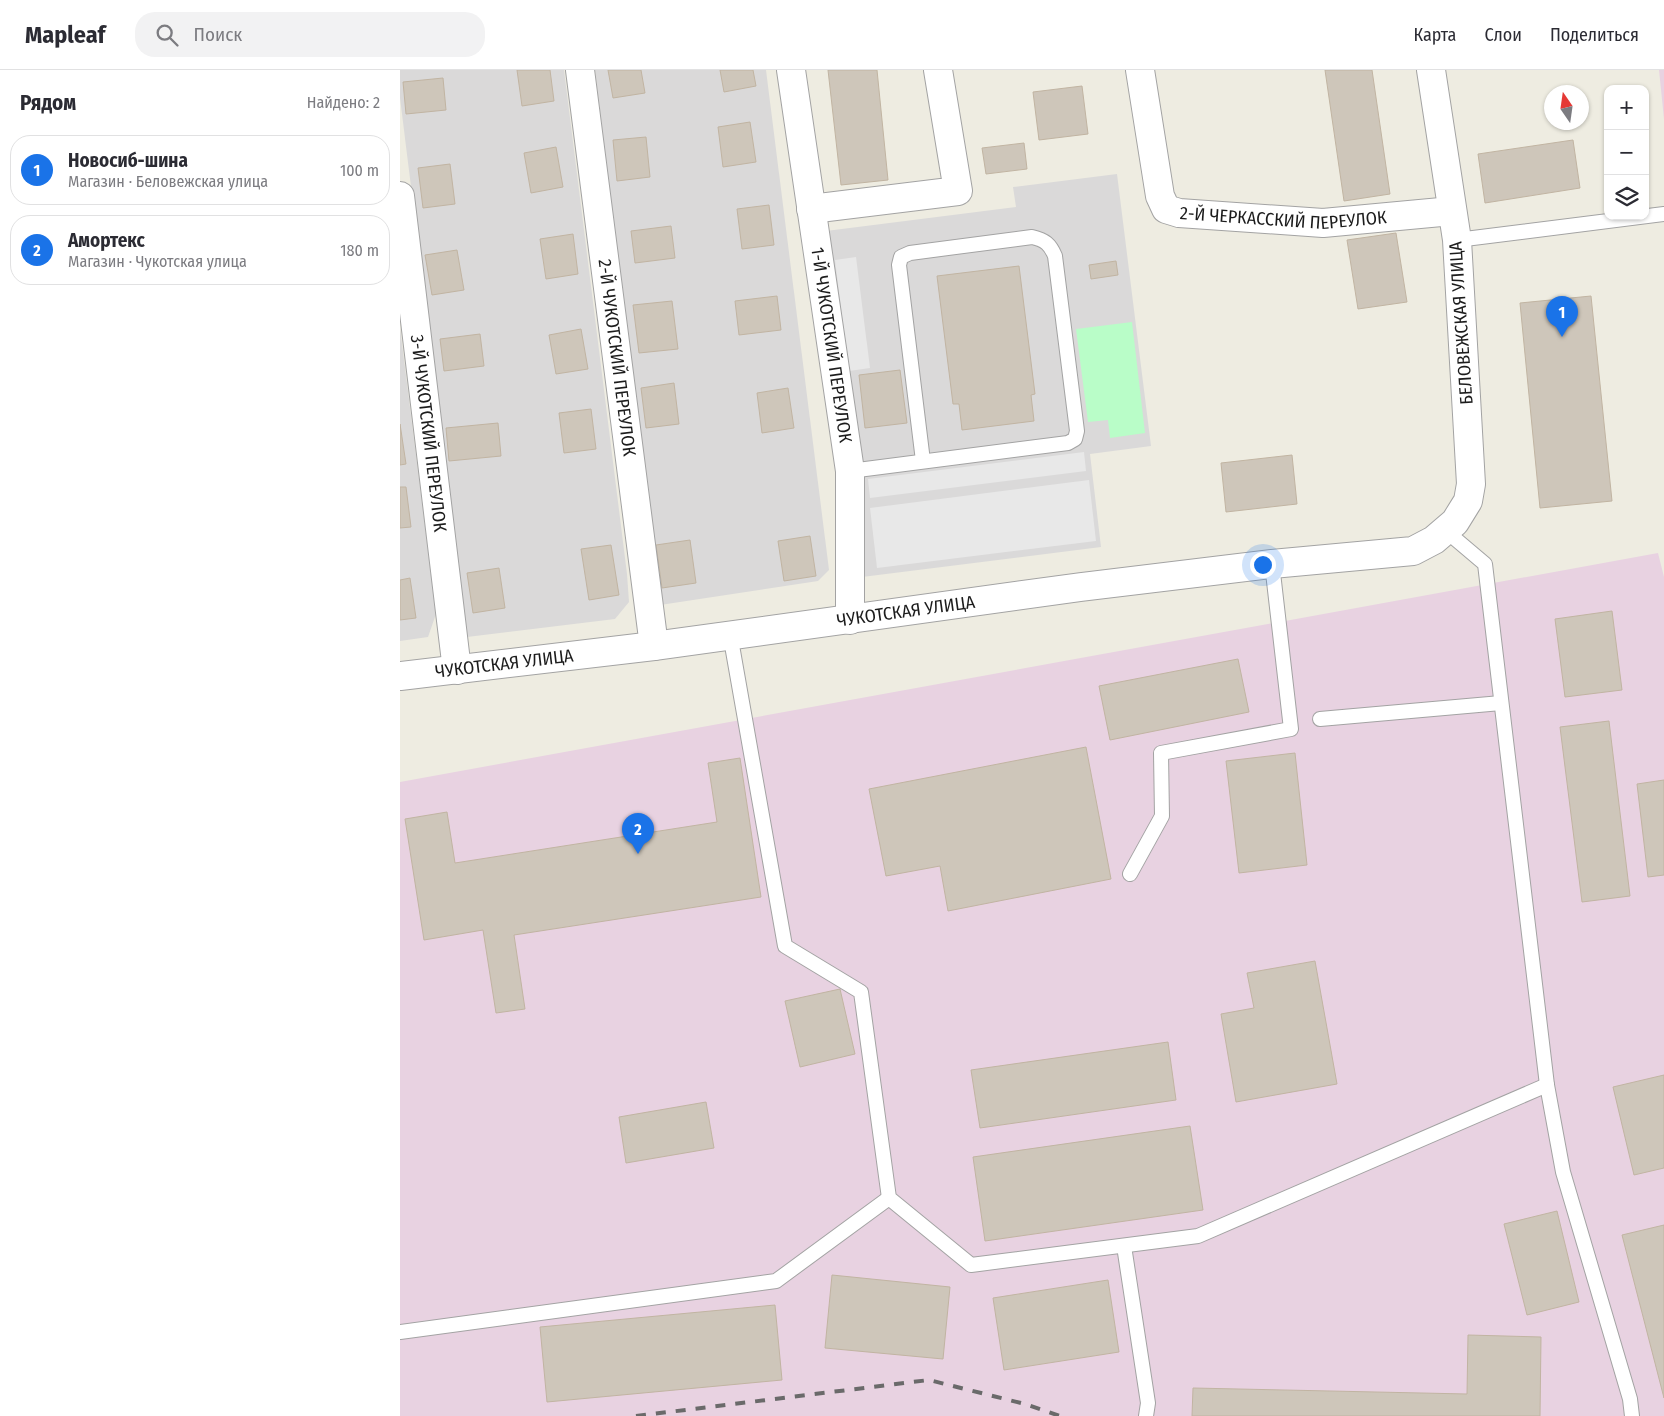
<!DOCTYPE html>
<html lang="ru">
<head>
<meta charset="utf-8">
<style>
	:root { --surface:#fff; --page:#f2f2f3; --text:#2b2b33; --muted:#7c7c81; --line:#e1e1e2; --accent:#1a73e8 }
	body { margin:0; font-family:"Fira Sans Condensed",sans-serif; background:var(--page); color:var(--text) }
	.controls { position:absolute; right:15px; top:15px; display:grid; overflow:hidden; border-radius:10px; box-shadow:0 1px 4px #0004 }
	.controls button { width:45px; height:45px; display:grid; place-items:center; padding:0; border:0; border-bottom:1px solid var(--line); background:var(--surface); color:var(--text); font:25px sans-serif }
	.compass { position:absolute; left:1144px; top:15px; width:45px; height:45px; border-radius:50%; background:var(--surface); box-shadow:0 1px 4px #0004; rotate:347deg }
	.you { position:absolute; left:862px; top:494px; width:18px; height:18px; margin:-12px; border:4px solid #fff; border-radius:50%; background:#1a73e8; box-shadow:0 0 0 8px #1a73e833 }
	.badge { display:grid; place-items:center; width:32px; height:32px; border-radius:50%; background:var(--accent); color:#fff; font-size:16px; font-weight:700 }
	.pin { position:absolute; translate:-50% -41px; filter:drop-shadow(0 1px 2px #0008) }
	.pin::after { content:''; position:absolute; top:26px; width:18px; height:15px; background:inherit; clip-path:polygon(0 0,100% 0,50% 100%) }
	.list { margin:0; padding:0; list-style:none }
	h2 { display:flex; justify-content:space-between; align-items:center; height:65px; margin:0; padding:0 20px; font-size:21px }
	h2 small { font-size:16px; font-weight:400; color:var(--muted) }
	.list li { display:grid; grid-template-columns:32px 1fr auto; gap:15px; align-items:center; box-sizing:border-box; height:70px; margin:0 10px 10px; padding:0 10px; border:1px solid var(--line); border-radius:20px }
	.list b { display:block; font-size:19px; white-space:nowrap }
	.list p { margin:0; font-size:16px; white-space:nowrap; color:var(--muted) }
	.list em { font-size:16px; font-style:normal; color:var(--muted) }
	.icon { flex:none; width:28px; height:28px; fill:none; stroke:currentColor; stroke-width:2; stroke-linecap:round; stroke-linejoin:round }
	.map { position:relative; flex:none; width:1264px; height:1346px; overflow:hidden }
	header { display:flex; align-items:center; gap:30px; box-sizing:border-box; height:70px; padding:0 25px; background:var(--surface); border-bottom:1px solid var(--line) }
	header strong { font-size:24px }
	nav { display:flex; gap:28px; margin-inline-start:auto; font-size:18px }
	.search { width:350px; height:45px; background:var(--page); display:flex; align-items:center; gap:12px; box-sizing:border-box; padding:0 18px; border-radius:20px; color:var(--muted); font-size:19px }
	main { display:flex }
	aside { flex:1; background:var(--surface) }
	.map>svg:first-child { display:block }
	.residential { fill:#dad9d9 }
	.industrial { fill:#e8d2e1 }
	.park { fill:#b9fdc8 }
	.parking { fill:#e8e8e8 }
	.building { fill:#cec6ba; stroke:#c1b4a2 }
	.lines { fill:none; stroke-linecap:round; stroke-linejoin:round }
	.lane-casing { stroke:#a3a3a3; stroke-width:16 }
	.street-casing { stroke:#a3a3a3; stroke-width:30 }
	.lane { stroke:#fff; stroke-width:14 }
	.street { stroke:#fff; stroke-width:28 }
	.rail { stroke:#6a6a6a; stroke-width:4; stroke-dasharray:10 10; stroke-linecap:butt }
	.labels { text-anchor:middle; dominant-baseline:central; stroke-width:4; stroke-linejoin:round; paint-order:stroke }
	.street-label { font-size:18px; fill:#1c1c1c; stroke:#fff }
</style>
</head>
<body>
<header>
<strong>Mapleaf</strong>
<div class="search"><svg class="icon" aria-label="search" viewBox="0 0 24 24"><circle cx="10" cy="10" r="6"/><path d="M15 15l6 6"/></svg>Поиск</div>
<nav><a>Карта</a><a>Слои</a><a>Поделиться</a></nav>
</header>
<main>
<aside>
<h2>Рядом<small>Найдено: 2</small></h2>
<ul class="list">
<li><span class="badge">1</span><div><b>Новосиб-шина</b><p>Магазин · Беловежская улица</p></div><em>100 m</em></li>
<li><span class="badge">2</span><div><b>Амортекс</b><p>Магазин · Чукотская улица</p></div><em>180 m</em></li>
</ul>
</aside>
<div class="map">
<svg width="1264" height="1346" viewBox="0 0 1264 1346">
	<rect width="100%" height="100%" fill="#eeece1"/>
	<g class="residential">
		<polygon points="0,0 164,0 227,504 229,532 215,549 67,567 0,28"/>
		<polygon points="195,0 366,0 429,500 418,511 260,535"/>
		<polygon points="717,104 751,376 690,384 701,477 462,507 426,161 616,137 613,117"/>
		<polygon points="0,258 36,544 28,567 0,571"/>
	</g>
	<g class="industrial">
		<polygon points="1259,0 1264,0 1264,49"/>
		<polygon points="1258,483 1264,507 1264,1346 0,1346 0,712"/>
	</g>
	<polygon class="park" points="732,252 745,363 710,368 708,350 688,352 676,259"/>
	<g class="parking">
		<polygon points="456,187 470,298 449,301 435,190"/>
		<polygon points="684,382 686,401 470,428 468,409"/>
		<polygon points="689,410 696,471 477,498 470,438"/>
	</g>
	<g class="building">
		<polygon points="117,0 150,0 154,31 122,36"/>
		<polygon points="208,0 241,0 245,23 213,28"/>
		<polygon points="320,0 353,0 356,16 324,22"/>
		<polygon points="428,0 477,0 488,110 441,115"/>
		<polygon points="925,0 972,0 990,124 944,131"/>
		<polygon points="43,8 46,40 6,44 3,12"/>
		<polygon points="682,16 688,64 639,70 633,22"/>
		<polygon points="350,52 356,92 323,97 318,57"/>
		<polygon points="246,67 250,107 217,111 213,70"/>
		<polygon points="1173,70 1180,118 1085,133 1078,84"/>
		<polygon points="624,73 627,99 586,104 582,78"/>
		<polygon points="156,77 163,117 131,123 124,83"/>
		<polygon points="50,94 55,134 23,138 18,98"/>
		<polygon points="369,135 374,175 342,179 337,139"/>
		<polygon points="271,156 275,188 235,193 231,161"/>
		<polygon points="996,163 1007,232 958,239 947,170"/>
		<polygon points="173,164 178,204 146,209 140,169"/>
		<polygon points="57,180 64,220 32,225 25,185"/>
		<polygon points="716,191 718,205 691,209 689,195"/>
		<polygon points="619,196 635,324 631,325 634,351 562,360 559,334 553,334 537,206"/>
		<polygon points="377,226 381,260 339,265 335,231"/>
		<polygon points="1191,226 1212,431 1140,438 1120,233"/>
		<polygon points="272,231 278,279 239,283 233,235"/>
		<polygon points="181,259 188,299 156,304 149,265"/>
		<polygon points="80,264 84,296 44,301 40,269"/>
		<polygon points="500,300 507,353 465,358 459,305"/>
		<polygon points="274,313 279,354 246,358 241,318"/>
		<polygon points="388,318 394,358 362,363 357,323"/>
		<polygon points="191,339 196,379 164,383 159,343"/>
		<polygon points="98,353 101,386 49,391 46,358"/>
		<polygon points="0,354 6,394 0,395"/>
		<polygon points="892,385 897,434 826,442 821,393"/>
		<polygon points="0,417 6,417 11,457 0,458"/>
		<polygon points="410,466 416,506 384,511 378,471"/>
		<polygon points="290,470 296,513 262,518 256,475"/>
		<polygon points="211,475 219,525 189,530 181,479"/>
		<polygon points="99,498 105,538 73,543 67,503"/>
		<polygon points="10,508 16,548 0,550 0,510"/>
		<polygon points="1212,541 1222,620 1165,627 1155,549"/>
		<polygon points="838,589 849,642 710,670 699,616"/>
		<polygon points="1209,651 1230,826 1182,832 1160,657"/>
		<polygon points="686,677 711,809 548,841 540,796 486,806 469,719"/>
		<polygon points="895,683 907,795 839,803 826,691"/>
		<polygon points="340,688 361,827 114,865 125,939 96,943 83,860 24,870 5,749 47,742 55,793 317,752 308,693"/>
		<polygon points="1264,710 1264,805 1248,807 1237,714"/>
		<polygon points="915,891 937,1014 836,1032 821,944 854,938 847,903"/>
		<polygon points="440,919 455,984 400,997 385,931"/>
		<polygon points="768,972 776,1030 580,1058 571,1000"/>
		<polygon points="1264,1005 1264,1098 1234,1105 1213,1017"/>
		<polygon points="306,1032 314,1078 226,1093 219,1047"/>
		<polygon points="790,1056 803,1140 585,1171 573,1087"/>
		<polygon points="1157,1141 1179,1232 1127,1245 1104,1154"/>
		<polygon points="1264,1155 1264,1328 1222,1165"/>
		<polygon points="432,1205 550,1217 543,1289 425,1278"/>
		<polygon points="708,1210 719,1282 604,1300 593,1228"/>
		<polygon points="375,1235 382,1310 147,1332 140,1257"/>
		<polygon points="1068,1265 1141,1267 1140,1346 792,1346 793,1318 1067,1324"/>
	</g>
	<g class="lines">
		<g class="lane-casing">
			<g id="lane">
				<polyline points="1057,170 1264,144"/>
				<path d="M450,401L668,373L675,369L677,361L655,186C650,174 645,170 632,167L510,183L501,187L499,195L523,391"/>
				<polyline points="1046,461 1085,494 1147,1015 1163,1102 1230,1329 1232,1346"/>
				<polyline points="330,564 385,876 461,922 489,1128 571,1195 798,1166 1147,1015"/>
				<polyline points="920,649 1101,633"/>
				<polyline points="730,804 762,746 761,683 891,659 872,494"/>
				<polyline points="724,1176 748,1333 746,1346"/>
				<polyline points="0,1262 376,1211 489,1128"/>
			</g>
		</g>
		<g class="street-casing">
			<g id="street">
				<path id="s1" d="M180,0L254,576"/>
				<path id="s2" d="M391,0L450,401V550"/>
				<path id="s3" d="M740,0L760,126L766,139L779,143L923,153L1052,141"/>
				<path id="s4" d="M0,126L57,600"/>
				<polyline points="411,139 558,121 538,0"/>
				<path id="s5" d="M0,606L254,576L681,517L872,494L1013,481L1034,470L1055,452L1068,431L1071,414L1057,170L1031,0"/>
			</g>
		</g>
		<use href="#lane" class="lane"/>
		<use href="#street" class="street"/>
		<polyline class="rail" points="236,1346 529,1310 625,1334 660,1346"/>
	</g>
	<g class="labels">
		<g class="street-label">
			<text stroke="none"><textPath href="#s3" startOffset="260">2-Й ЧЕРКАССКИЙ ПЕРЕУЛОК</textPath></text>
			<text transform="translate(1061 253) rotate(-94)">БЕЛОВЕЖСКАЯ УЛИЦА</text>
			<text stroke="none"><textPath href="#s2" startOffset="278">1-Й ЧУКОТСКИЙ ПЕРЕУЛОК</textPath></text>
			<text stroke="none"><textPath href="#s1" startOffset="290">2-Й ЧУКОТСКИЙ ПЕРЕУЛОК</textPath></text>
			<text stroke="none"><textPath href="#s4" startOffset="239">3-Й ЧУКОТСКИЙ ПЕРЕУЛОК</textPath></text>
			<text stroke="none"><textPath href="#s5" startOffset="510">ЧУКОТСКАЯ УЛИЦА</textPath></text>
			<text stroke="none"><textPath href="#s5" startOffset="105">ЧУКОТСКАЯ УЛИЦА</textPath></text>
		</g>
	</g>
</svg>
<div class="controls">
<button>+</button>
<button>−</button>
<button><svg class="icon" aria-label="layers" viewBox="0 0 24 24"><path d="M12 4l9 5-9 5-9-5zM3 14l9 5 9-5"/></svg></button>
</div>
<svg class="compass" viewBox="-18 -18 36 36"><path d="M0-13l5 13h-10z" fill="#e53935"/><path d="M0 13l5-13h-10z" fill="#7c7c81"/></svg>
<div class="you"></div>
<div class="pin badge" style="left:1162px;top:267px">1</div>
<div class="pin badge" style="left:238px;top:784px">2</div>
</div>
</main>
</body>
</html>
